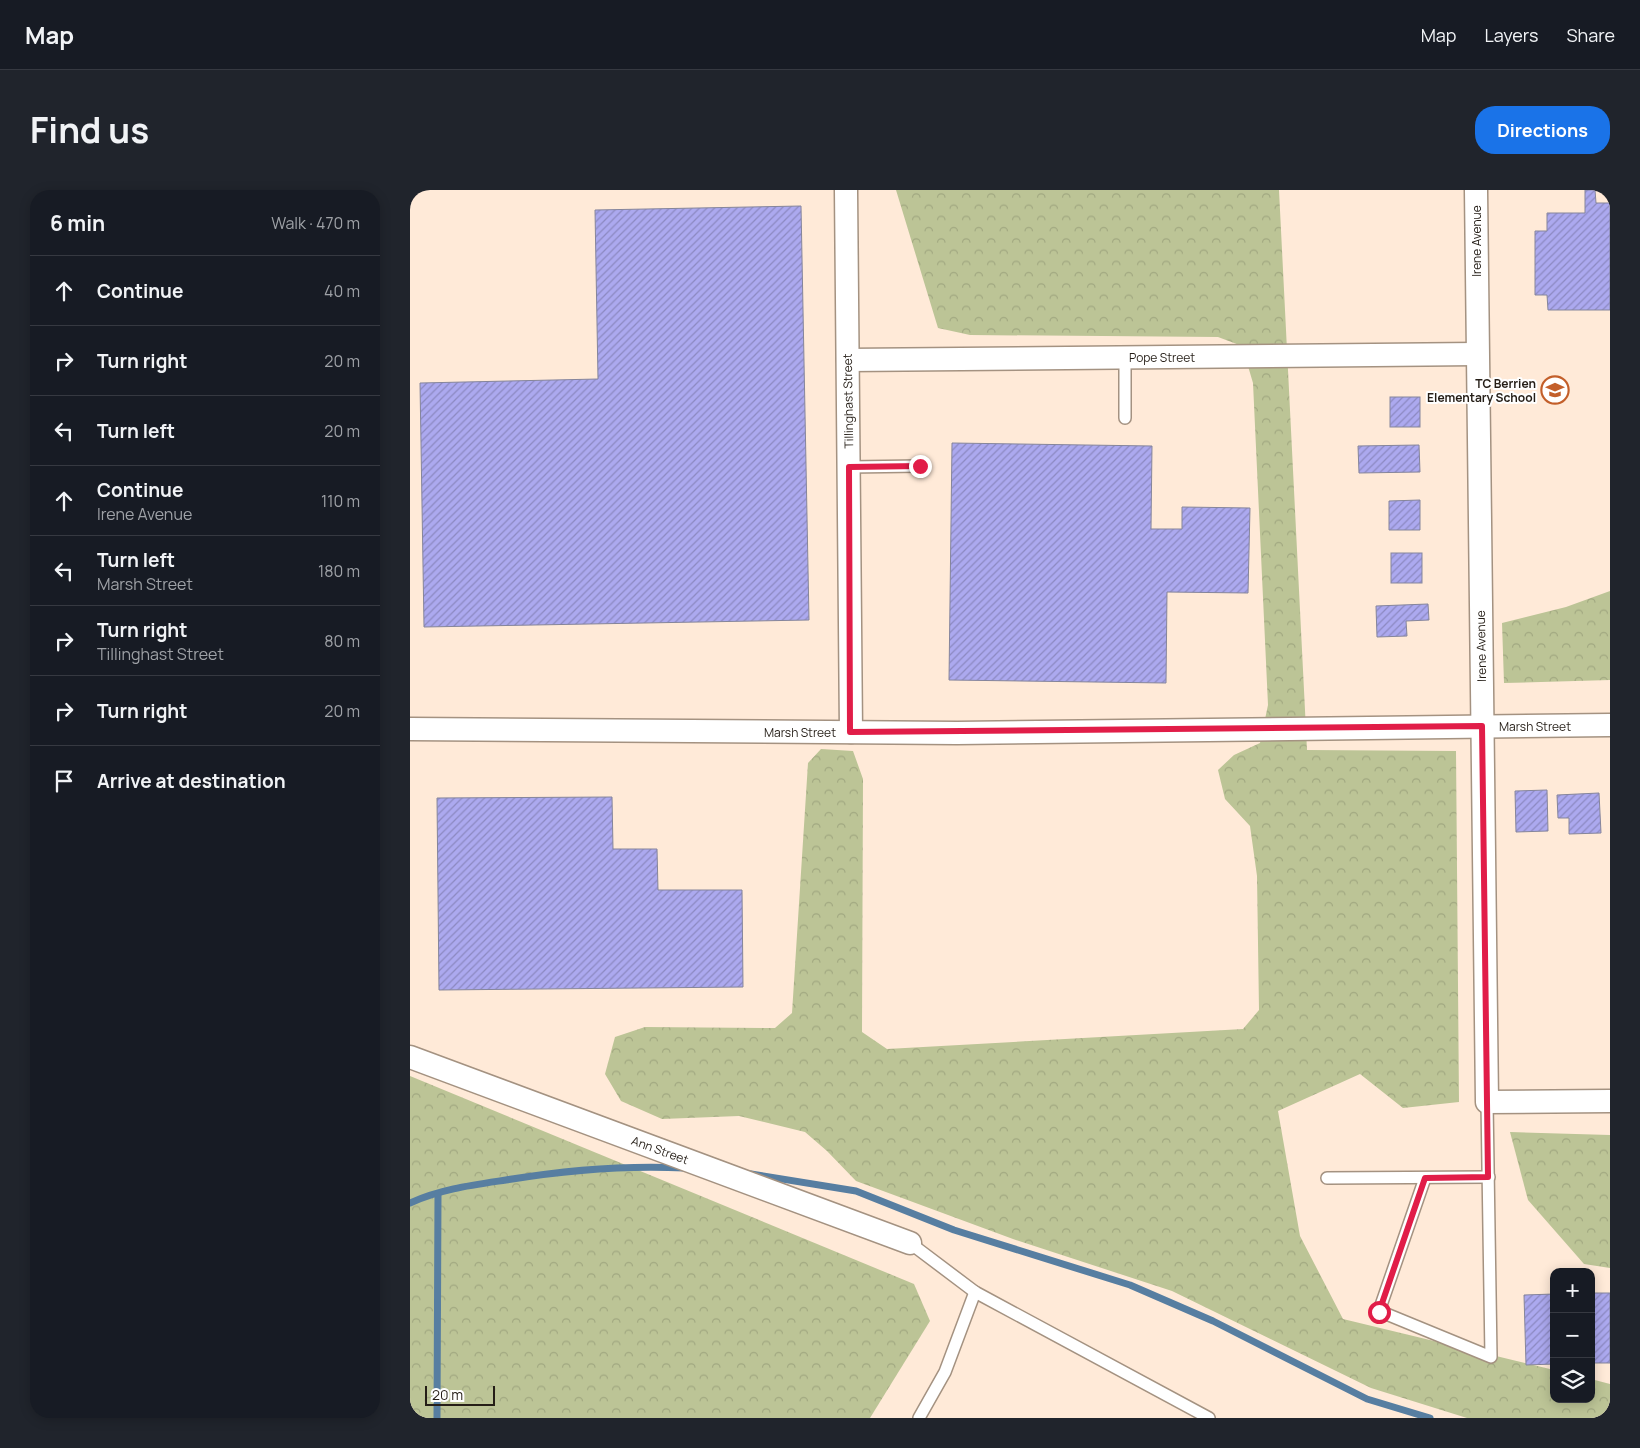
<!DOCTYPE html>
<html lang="en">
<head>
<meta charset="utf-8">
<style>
	:root { --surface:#171b24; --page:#20242c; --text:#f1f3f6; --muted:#9ea1a6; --line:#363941; --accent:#1a73e8 }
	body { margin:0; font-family:Manrope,sans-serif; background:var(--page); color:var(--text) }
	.controls { position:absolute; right:15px; bottom:15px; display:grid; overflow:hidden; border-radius:10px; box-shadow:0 2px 12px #0003 }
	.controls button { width:45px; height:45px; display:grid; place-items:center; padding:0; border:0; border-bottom:1px solid var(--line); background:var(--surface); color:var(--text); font:25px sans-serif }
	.scale { position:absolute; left:15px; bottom:12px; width:70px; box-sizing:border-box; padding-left:5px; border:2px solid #251e17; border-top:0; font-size:14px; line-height:18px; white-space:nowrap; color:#251e17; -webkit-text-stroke:4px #fff; paint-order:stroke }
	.stop { position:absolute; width:15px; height:15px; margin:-11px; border:4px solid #e11d48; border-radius:50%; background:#fff }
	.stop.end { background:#e11d48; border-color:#fff; box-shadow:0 1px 5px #0008 }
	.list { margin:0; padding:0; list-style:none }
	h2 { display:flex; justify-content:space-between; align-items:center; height:65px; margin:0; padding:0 20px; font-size:21px }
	h2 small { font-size:16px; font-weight:400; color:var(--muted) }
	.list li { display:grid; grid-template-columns:32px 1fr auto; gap:15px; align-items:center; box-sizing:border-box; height:70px; padding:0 20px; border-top:1px solid var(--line) }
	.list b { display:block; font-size:19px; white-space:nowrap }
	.list p { margin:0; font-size:16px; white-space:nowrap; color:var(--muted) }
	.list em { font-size:16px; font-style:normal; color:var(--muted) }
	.icon { flex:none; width:28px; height:28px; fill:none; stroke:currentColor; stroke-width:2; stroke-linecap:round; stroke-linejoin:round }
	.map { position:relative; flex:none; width:1200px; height:1228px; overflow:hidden; border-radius:20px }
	header { display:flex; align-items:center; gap:30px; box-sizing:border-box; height:70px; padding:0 25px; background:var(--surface); border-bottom:1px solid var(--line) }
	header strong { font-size:24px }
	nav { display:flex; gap:28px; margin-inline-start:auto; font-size:18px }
	.intro { display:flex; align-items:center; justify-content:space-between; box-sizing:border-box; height:120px; padding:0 30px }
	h1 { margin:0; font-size:35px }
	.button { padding:12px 22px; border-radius:20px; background:var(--accent); color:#fff; font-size:18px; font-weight:700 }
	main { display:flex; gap:30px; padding:0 30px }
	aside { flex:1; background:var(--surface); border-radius:20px; box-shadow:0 2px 12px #0003 }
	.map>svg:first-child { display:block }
	.forest { fill:url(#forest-crowns) }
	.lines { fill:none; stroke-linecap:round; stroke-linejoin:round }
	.stream { stroke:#577ea1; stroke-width:7 }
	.building { fill:url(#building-hatch); stroke:#85859b }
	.service-casing { stroke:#a49281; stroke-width:14 }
	.minor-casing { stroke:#a49281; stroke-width:25 }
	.service { stroke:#fff; stroke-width:11 }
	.minor { stroke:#fff; stroke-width:22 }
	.route { stroke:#e11d48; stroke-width:6 }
	.labels { text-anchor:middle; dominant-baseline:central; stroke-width:4; stroke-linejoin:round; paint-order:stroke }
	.street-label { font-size:12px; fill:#251e17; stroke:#fff }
	.poi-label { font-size:12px; font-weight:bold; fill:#251e17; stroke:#fff; text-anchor:end }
</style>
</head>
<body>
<header>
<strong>Map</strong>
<nav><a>Map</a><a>Layers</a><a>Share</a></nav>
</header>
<div class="intro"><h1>Find us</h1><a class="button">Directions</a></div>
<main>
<aside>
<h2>6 min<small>Walk · 470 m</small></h2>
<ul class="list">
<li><svg class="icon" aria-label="ahead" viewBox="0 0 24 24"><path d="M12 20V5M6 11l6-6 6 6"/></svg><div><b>Continue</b></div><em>40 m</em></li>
<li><svg class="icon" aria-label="right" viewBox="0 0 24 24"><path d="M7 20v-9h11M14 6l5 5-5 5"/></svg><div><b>Turn right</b></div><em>20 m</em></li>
<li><svg class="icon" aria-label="left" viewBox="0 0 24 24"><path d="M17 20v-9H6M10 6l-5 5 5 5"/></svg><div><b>Turn left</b></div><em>20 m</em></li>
<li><svg class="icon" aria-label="ahead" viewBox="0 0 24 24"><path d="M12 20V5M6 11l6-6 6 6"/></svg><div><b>Continue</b><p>Irene Avenue</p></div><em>110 m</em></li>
<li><svg class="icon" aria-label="left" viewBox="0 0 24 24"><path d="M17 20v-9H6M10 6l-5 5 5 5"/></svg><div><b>Turn left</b><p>Marsh Street</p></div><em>180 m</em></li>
<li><svg class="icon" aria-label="right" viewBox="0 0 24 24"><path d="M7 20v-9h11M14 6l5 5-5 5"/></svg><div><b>Turn right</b><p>Tillinghast Street</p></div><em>80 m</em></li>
<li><svg class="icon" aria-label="right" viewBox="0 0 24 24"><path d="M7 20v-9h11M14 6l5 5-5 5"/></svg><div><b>Turn right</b></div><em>20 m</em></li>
<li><svg class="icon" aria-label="arrive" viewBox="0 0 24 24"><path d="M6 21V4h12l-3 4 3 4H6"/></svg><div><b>Arrive at destination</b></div></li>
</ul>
</aside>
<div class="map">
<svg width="1200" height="1228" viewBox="0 0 1200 1228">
	<defs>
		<pattern id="forest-crowns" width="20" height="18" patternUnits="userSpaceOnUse" patternTransform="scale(1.25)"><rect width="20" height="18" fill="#bcc496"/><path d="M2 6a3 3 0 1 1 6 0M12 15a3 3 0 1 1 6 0" fill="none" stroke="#a1a881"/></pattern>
		<pattern id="building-hatch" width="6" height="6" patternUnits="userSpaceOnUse" patternTransform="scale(1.25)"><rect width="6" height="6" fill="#aca9ef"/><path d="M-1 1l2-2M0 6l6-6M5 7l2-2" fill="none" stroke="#8c89c1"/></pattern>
	</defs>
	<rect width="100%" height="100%" fill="#ffead8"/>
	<g class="forest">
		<polygon points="486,0 869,0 897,560 1046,561 1049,912 993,918 950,884 868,921 890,1046 933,1129 1144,1180 1144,1209 1181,1209 1181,1189 1200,1194 1200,1228 1057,1228 961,1198 762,1101 603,1049 446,991 417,961 395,942 329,926 252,929 211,911 195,884 205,847 235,837 365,838 382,823 398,573 411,559 443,561 453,589 452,842 477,859 833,839 849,820 847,686 840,636 815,609 808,580 824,565 850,553 858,515 843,193 832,156 808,147 560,145 528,138"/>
		<polygon points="1200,401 1200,490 1094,493 1092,433 1156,417"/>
		<polygon points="0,886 504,1094 520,1131 460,1228 0,1228"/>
		<polygon points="1100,942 1200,945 1200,1078 1174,1074 1118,1010"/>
	</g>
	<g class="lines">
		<g class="stream">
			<polyline points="341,984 446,1001 544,1040 720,1095 803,1131 957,1209 1020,1228"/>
			<path d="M0,1013C31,999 63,995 96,990C156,980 215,975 275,978"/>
			<polyline points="27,1228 28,1004"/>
		</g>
	</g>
	<g class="building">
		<polygon points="1175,0 1185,0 1186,13 1200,13 1200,120 1138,120 1137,105 1125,105 1125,41 1137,41 1137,23 1175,23"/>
		<polygon points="391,16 399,430 14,437 10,193 188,189 185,20"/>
		<rect x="980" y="207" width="30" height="30"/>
		<polygon points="542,253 742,256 741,339 772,339 772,317 840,318 838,403 757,402 756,493 539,490"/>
		<polygon points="1009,255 1010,282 949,283 948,256"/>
		<polygon points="1010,310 1010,340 979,340 979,311"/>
		<rect x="981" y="363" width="31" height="30"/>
		<polygon points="1018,414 1019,430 996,431 997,446 967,447 966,416"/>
		<polygon points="1137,600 1138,641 1106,642 1105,601"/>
		<polygon points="1189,603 1191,643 1159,644 1159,628 1148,628 1147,605"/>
		<polygon points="202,607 203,659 247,659 248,700 332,700 333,797 29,800 27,608"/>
		<rect x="1181" y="1103" width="19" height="70"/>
		<polygon points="1144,1104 1144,1174 1116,1175 1114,1105"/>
	</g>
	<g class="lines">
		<g class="service-casing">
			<g id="service">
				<polyline points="715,228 715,167"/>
				<polyline points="439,277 510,276"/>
				<polyline points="917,988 1079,987"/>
				<polyline points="1015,988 969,1121 1081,1167 1077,912"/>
				<polyline points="500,1053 565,1102 799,1228"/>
				<polyline points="509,1228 535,1182 565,1102"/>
			</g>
		</g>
		<g class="minor-casing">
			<g id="minor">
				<polyline points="436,0 441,542"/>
				<polyline points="1066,0 1077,912 1200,911"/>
				<polyline points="438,170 1067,164"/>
				<polyline points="0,539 547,543 1200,535"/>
				<polyline points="0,867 500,1053"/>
			</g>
		</g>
		<use href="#service" class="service"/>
		<use href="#minor" class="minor"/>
	</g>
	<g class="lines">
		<polyline class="route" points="510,276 439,277 440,542 1072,536 1078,987 1015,988 969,1122"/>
	</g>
	<defs>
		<g id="school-ring" transform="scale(1.4375)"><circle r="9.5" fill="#fff" stroke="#c35f2a" stroke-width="1.5"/><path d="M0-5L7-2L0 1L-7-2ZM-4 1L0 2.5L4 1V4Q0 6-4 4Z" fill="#c35f2a"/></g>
	</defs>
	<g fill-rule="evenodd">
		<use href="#school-ring" x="1145" y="200"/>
	</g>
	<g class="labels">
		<g class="street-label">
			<text transform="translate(1066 51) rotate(-90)">Irene Avenue</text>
			<text x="752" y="167">Pope Street</text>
			<text transform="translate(438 211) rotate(-91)">Tillinghast Street</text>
			<text transform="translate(1071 456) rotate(-91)">Irene Avenue</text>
			<text x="1125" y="536">Marsh Street</text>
			<text x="390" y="542">Marsh Street</text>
			<text transform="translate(250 960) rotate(20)">Ann Street</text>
		</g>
		<g class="poi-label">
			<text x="1126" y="193">TC Berrien<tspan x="1126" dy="14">Elementary School</tspan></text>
		</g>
	</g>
</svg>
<div class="controls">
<button>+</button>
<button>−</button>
<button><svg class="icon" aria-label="layers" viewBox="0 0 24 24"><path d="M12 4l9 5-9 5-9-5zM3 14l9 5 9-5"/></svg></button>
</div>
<div class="scale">20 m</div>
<div class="stop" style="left:969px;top:1122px"></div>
<div class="stop end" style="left:510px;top:276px"></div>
</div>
</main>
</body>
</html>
